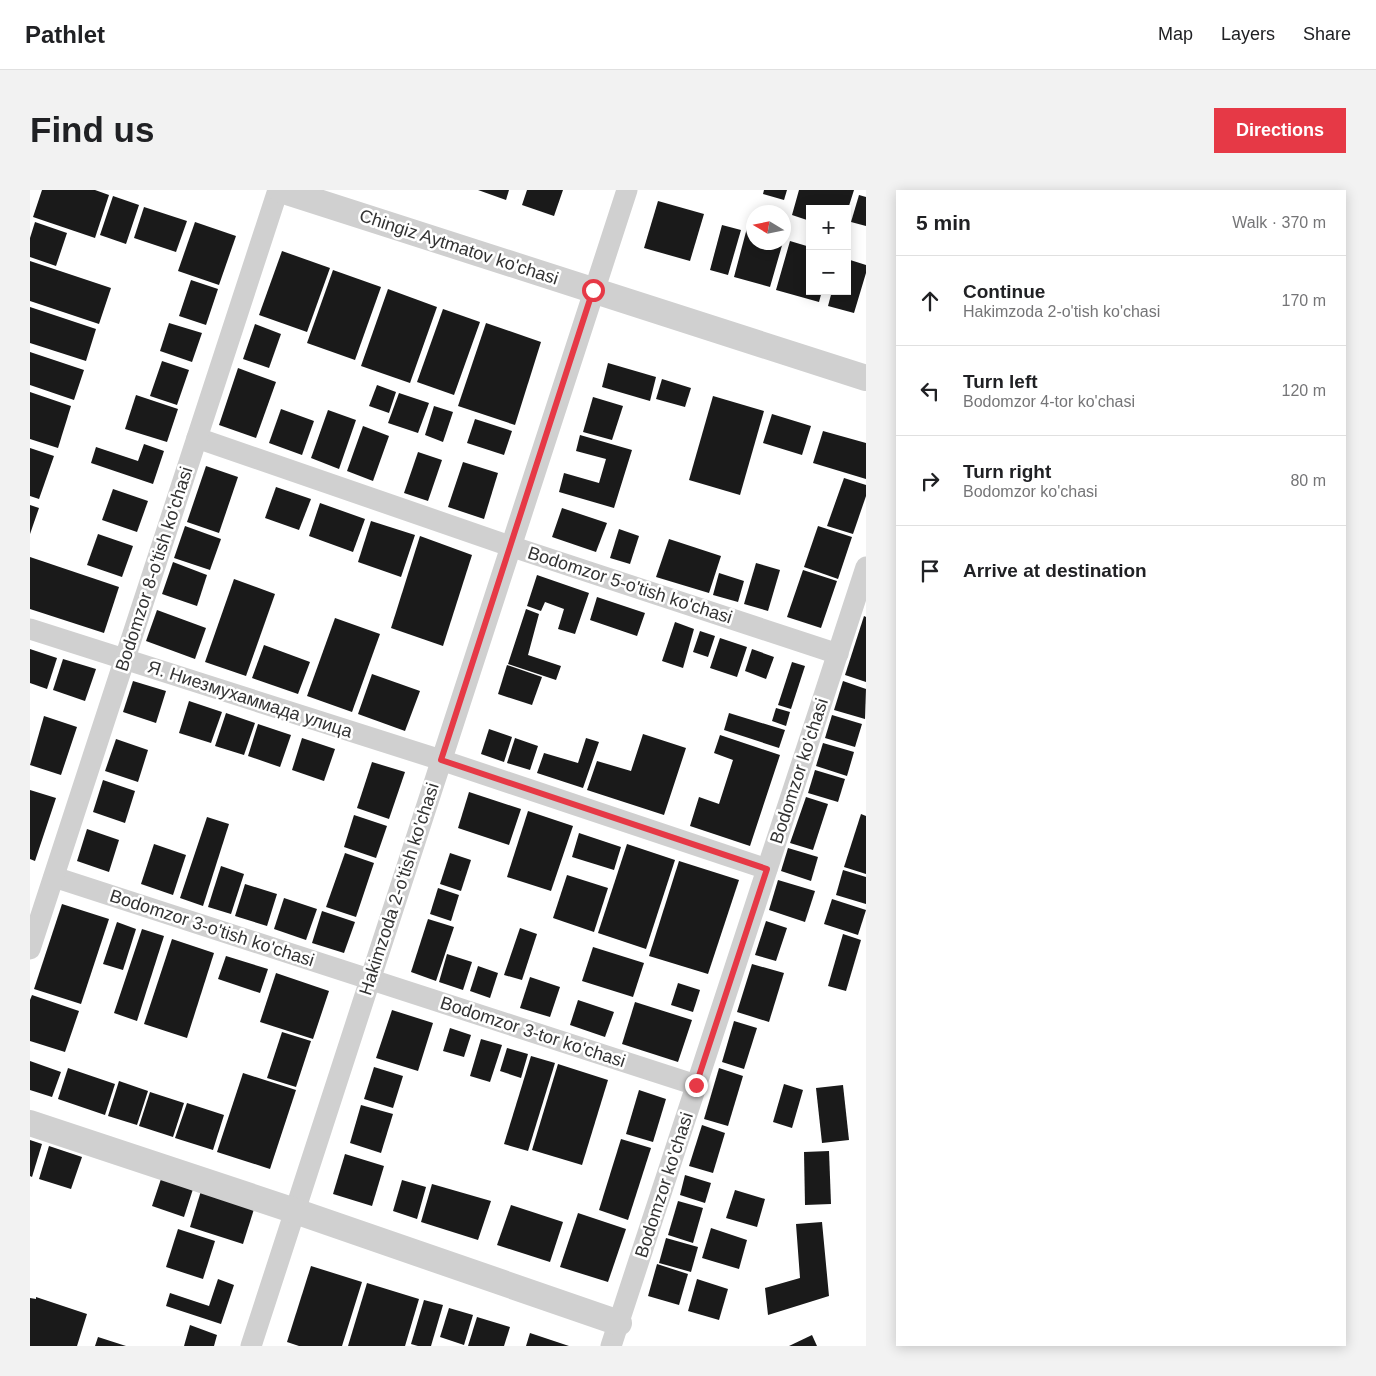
<!DOCTYPE html>
<html lang="en">
<head>
<meta charset="utf-8">
<style>
	:root { --surface:#fff; --page:#f2f2f2; --text:#202124; --muted:#757577; --line:#e0e0e0; --accent:#e63946 }
	body { margin:0; font-family:Helvetica,sans-serif; background:var(--page); color:var(--text) }
	.controls { position:absolute; right:15px; top:15px; display:grid; overflow:hidden; border-radius:0px; box-shadow:0 2px 12px #0003 }
	.controls button { width:45px; height:45px; display:grid; place-items:center; padding:0; border:0; border-bottom:1px solid var(--line); background:var(--surface); color:var(--text); font:25px sans-serif }
	.compass { position:absolute; left:716px; top:15px; width:45px; height:45px; border-radius:50%; background:var(--surface); box-shadow:0 2px 12px #0003; rotate:280deg }
	.stop { position:absolute; width:15px; height:15px; margin:-11px; border:4px solid #e63946; border-radius:50%; background:#fff }
	.stop.end { background:#e63946; border-color:#fff; box-shadow:0 1px 5px #0008 }
	.list { margin:0; padding:0; list-style:none }
	h2 { display:flex; justify-content:space-between; align-items:center; height:65px; margin:0; padding:0 20px; font-size:21px }
	h2 small { font-size:16px; font-weight:400; color:var(--muted) }
	.list li { display:grid; grid-template-columns:32px 1fr auto; gap:15px; align-items:center; box-sizing:border-box; height:90px; padding:0 20px; border-top:1px solid var(--line) }
	.list b { display:block; font-size:19px; white-space:nowrap }
	.list p { margin:0; font-size:16px; white-space:nowrap; color:var(--muted) }
	.list em { font-size:16px; font-style:normal; color:var(--muted) }
	.icon { flex:none; width:28px; height:28px; fill:none; stroke:currentColor; stroke-width:2; stroke-linecap:round; stroke-linejoin:round }
	.map { position:relative; flex:none; width:836px; height:1156px; overflow:hidden; border-radius:0px }
	header { display:flex; align-items:center; gap:30px; box-sizing:border-box; height:70px; padding:0 25px; background:var(--surface); border-bottom:1px solid var(--line) }
	header strong { font-size:24px }
	nav { display:flex; gap:28px; margin-inline-start:auto; font-size:18px }
	.intro { display:flex; align-items:center; justify-content:space-between; box-sizing:border-box; height:120px; padding:0 30px }
	h1 { margin:0; font-size:35px }
	.button { padding:12px 22px; border-radius:0px; background:var(--accent); color:#fff; font-size:18px; font-weight:700 }
	main { display:flex; gap:30px; padding:0 30px }
	aside { flex:1; background:var(--surface); border-radius:0px; box-shadow:0 2px 12px #0003 }
	.map>svg:first-child { display:block }
	.building { fill:#1a1a1a }
	.lines { fill:none; stroke-linecap:round; stroke-linejoin:round }
	.minor { stroke:#d0d0d0; stroke-width:21 }
	.tertiary { stroke:#d0d0d0; stroke-width:26 }
	.route { stroke:#e63946; stroke-width:6 }
	.labels { text-anchor:middle; dominant-baseline:central; stroke-width:5; stroke-linejoin:round; paint-order:stroke }
	.street-label { font-size:18px; fill:#333; stroke:#fff }
</style>
</head>
<body>
<header>
<strong>Pathlet</strong>
<nav><a>Map</a><a>Layers</a><a>Share</a></nav>
</header>
<div class="intro"><h1>Find us</h1><a class="button">Directions</a></div>
<main>
<div class="map">
<svg width="836" height="1156" viewBox="0 0 836 1156">
	<rect width="100%" height="100%" fill="#fff"/>
	<g class="building">
		<polygon points="12,0 65,0 79,5 65,48 3,27"/>
		<polygon points="448,0 479,0 476,10"/>
		<polygon points="497,0 533,0 524,26 492,15"/>
		<polygon points="734,0 757,0 754,10 733,4"/>
		<polygon points="769,0 824,0 818,19 780,19 780,31 762,25"/>
		<polygon points="829,5 836,7 836,36 821,32"/>
		<polygon points="83,6 109,15 96,54 70,45"/>
		<polygon points="628,11 674,24 660,71 614,58"/>
		<polygon points="114,17 157,31 146,62 104,48"/>
		<polygon points="5,32 37,43 26,76 0,67 0,48"/>
		<polygon points="165,32 206,46 189,95 148,81"/>
		<polygon points="692,35 711,40 698,85 680,80"/>
		<polygon points="717,38 724,40 724,52 753,52 740,97 704,87"/>
		<polygon points="760,51 780,57 780,101 792,101 789,112 746,100"/>
		<polygon points="252,61 300,78 277,142 229,125"/>
		<polygon points="817,69 836,75 836,83 824,123 798,116 802,101 817,101"/>
		<polygon points="0,71 81,98 69,134 0,111"/>
		<polygon points="303,80 351,97 325,170 277,153"/>
		<polygon points="161,90 188,99 176,135 149,126"/>
		<polygon points="358,99 407,117 380,193 331,176"/>
		<polygon points="0,117 66,139 56,171 0,153"/>
		<polygon points="413,119 450,132 424,205 387,192"/>
		<polygon points="139,133 172,143 162,172 130,161"/>
		<polygon points="456,133 511,152 485,235 428,216"/>
		<polygon points="225,134 251,144 239,178 213,169"/>
		<polygon points="0,162 54,180 44,210 0,195"/>
		<polygon points="132,171 159,180 147,215 120,206"/>
		<polygon points="578,173 626,187 620,211 572,197"/>
		<polygon points="208,178 246,192 226,248 189,235"/>
		<polygon points="632,189 661,198 655,217 626,209"/>
		<polygon points="347,195 366,202 359,223 339,216"/>
		<polygon points="0,202 41,216 28,258 0,249"/>
		<polygon points="369,203 399,213 388,243 358,233"/>
		<polygon points="106,205 148,219 137,252 95,239"/>
		<polygon points="683,206 734,221 710,305 659,290"/>
		<polygon points="563,207 593,216 582,250 553,242"/>
		<polygon points="404,216 423,222 413,252 395,245"/>
		<polygon points="251,219 284,231 272,265 239,253"/>
		<polygon points="298,220 326,230 309,279 281,268"/>
		<polygon points="742,224 781,236 772,265 733,253"/>
		<polygon points="445,229 482,241 474,265 437,253"/>
		<polygon points="333,236 359,246 343,291 317,281"/>
		<polygon points="793,241 836,253 836,289 783,273"/>
		<polygon points="550,245 602,260 584,318 529,302 534,283 569,293 576,269 546,261"/>
		<polygon points="114,254 134,261 123,294 61,273 66,257 108,271"/>
		<polygon points="0,258 24,266 9,309 0,306"/>
		<polygon points="388,262 412,270 398,311 374,303"/>
		<polygon points="433,272 468,283 454,329 418,317"/>
		<polygon points="176,276 208,287 189,343 157,332"/>
		<polygon points="814,288 836,295 836,306 823,344 797,336"/>
		<polygon points="246,297 281,309 269,340 235,328"/>
		<polygon points="83,299 118,311 107,342 72,330"/>
		<polygon points="290,313 335,329 323,362 279,346"/>
		<polygon points="0,315 9,318 0,344"/>
		<polygon points="532,318 577,333 566,362 522,347"/>
		<polygon points="341,331 385,345 371,387 328,372"/>
		<polygon points="155,336 191,349 180,380 144,368"/>
		<polygon points="788,336 822,347 808,389 774,377"/>
		<polygon points="589,339 609,346 600,374 580,368"/>
		<polygon points="68,344 103,356 92,387 57,375"/>
		<polygon points="390,346 442,365 413,456 361,438"/>
		<polygon points="639,349 691,366 679,403 626,387"/>
		<polygon points="0,367 89,397 74,443 0,419"/>
		<polygon points="143,372 177,385 167,416 132,404"/>
		<polygon points="726,373 750,380 738,421 714,414"/>
		<polygon points="773,380 807,391 791,438 757,427"/>
		<polygon points="689,383 714,391 708,412 683,405"/>
		<polygon points="507,385 559,403 545,444 528,439 534,419 515,412 511,421 497,416"/>
		<polygon points="204,389 245,404 216,486 175,472"/>
		<polygon points="567,407 615,423 607,446 560,430"/>
		<polygon points="496,419 509,424 498,465 531,476 526,490 478,474"/>
		<polygon points="127,420 176,438 165,469 116,451"/>
		<polygon points="834,426 836,427 836,492 815,485"/>
		<polygon points="305,428 350,444 322,522 277,506"/>
		<polygon points="645,432 664,439 653,478 632,471"/>
		<polygon points="670,441 685,446 678,467 663,462"/>
		<polygon points="690,448 717,457 707,487 680,478"/>
		<polygon points="234,455 280,472 268,504 222,488"/>
		<polygon points="0,459 27,468 17,499 0,493"/>
		<polygon points="722,459 744,467 736,489 715,481"/>
		<polygon points="33,469 66,479 55,511 23,500"/>
		<polygon points="762,472 775,476 761,519 748,515"/>
		<polygon points="477,475 512,487 502,515 468,504"/>
		<polygon points="342,484 390,501 375,541 328,524"/>
		<polygon points="103,491 136,501 126,533 93,522"/>
		<polygon points="813,491 836,499 835,529 804,520"/>
		<polygon points="159,511 192,522 181,553 149,543"/>
		<polygon points="746,518 760,522 756,536 742,531"/>
		<polygon points="196,523 225,533 214,565 185,556"/>
		<polygon points="699,523 755,540 749,558 694,540"/>
		<polygon points="802,525 832,534 825,557 795,548"/>
		<polygon points="14,526 47,537 31,585 0,575"/>
		<polygon points="228,534 261,545 250,577 218,566"/>
		<polygon points="459,539 482,547 474,572 451,564"/>
		<polygon points="613,544 656,558 634,625 557,600 567,571 601,581"/>
		<polygon points="690,545 750,565 720,656 660,636 669,607 689,614 703,570 684,563"/>
		<polygon points="272,548 305,559 294,591 262,580"/>
		<polygon points="485,548 508,556 500,580 477,573"/>
		<polygon points="556,548 569,552 553,598 507,583 514,563 548,573"/>
		<polygon points="86,549 118,560 108,592 75,581"/>
		<polygon points="793,553 824,562 817,586 786,576"/>
		<polygon points="342,572 375,582 359,629 327,618"/>
		<polygon points="785,580 815,589 808,612 778,603"/>
		<polygon points="73,590 105,601 95,633 63,622"/>
		<polygon points="0,600 26,608 5,671 0,669"/>
		<polygon points="439,602 491,619 479,655 428,638"/>
		<polygon points="776,607 798,614 783,660 760,653"/>
		<polygon points="498,621 543,636 521,701 477,687"/>
		<polygon points="831,624 836,626 836,684 814,677"/>
		<polygon points="324,625 357,636 346,668 314,657"/>
		<polygon points="177,627 199,634 173,716 150,708"/>
		<polygon points="57,639 89,650 79,682 47,671"/>
		<polygon points="549,643 591,657 584,680 542,667"/>
		<polygon points="124,654 156,665 143,705 111,694"/>
		<polygon points="597,654 645,670 616,759 568,743"/>
		<polygon points="758,658 788,667 781,691 751,681"/>
		<polygon points="315,663 344,673 326,727 296,717"/>
		<polygon points="420,663 441,670 431,701 410,694"/>
		<polygon points="649,671 709,690 678,784 619,766"/>
		<polygon points="191,676 214,684 201,724 178,717"/>
		<polygon points="813,680 836,687 836,714 806,705"/>
		<polygon points="537,685 578,698 564,742 523,728"/>
		<polygon points="748,690 785,701 775,732 739,720"/>
		<polygon points="215,694 247,704 237,736 205,726"/>
		<polygon points="408,698 429,705 421,731 400,724"/>
		<polygon points="254,708 287,719 276,750 244,739"/>
		<polygon points="802,709 836,720 828,745 794,734"/>
		<polygon points="32,714 79,729 51,814 4,799"/>
		<polygon points="292,721 325,732 314,763 282,753"/>
		<polygon points="398,729 424,737 406,791 381,782"/>
		<polygon points="736,731 757,738 746,771 725,765"/>
		<polygon points="87,732 106,739 93,780 73,774"/>
		<polygon points="490,738 507,744 492,790 474,785"/>
		<polygon points="112,739 134,746 107,831 84,823"/>
		<polygon points="813,744 831,750 816,801 798,796"/>
		<polygon points="142,749 184,763 157,848 114,834"/>
		<polygon points="563,757 614,773 603,807 552,791"/>
		<polygon points="417,764 442,772 433,800 409,792"/>
		<polygon points="196,766 238,779 230,803 188,789"/>
		<polygon points="722,774 754,783 739,832 707,822"/>
		<polygon points="448,776 468,783 460,808 440,801"/>
		<polygon points="246,783 299,801 283,849 230,832"/>
		<polygon points="500,787 530,797 520,827 490,818"/>
		<polygon points="648,793 670,800 663,822 641,815"/>
		<polygon points="2,805 49,821 35,862 0,851 0,810"/>
		<polygon points="548,810 584,822 575,847 540,835"/>
		<polygon points="605,812 662,830 648,872 592,854"/>
		<polygon points="362,820 403,833 388,881 346,868"/>
		<polygon points="704,831 727,838 714,879 692,872"/>
		<polygon points="420,838 441,845 434,867 413,861"/>
		<polygon points="252,842 281,851 266,897 237,888"/>
		<polygon points="451,849 472,855 460,892 440,886"/>
		<polygon points="477,858 498,864 491,888 470,881"/>
		<polygon points="501,866 525,873 498,961 474,954"/>
		<polygon points="0,871 31,882 22,907 0,900"/>
		<polygon points="528,874 578,890 552,975 502,960"/>
		<polygon points="344,877 373,886 363,918 334,909"/>
		<polygon points="38,878 85,894 75,925 28,909"/>
		<polygon points="689,878 713,886 698,936 674,929"/>
		<polygon points="213,883 266,900 240,979 187,962"/>
		<polygon points="89,891 118,901 107,935 78,926"/>
		<polygon points="754,894 773,900 762,938 743,932"/>
		<polygon points="813,895 819,950 792,953 786,898"/>
		<polygon points="609,900 636,909 623,952 596,944"/>
		<polygon points="120,902 154,913 143,947 109,936"/>
		<polygon points="157,913 194,925 183,960 145,948"/>
		<polygon points="331,915 363,924 351,963 320,953"/>
		<polygon points="672,935 695,943 683,983 659,976"/>
		<polygon points="591,949 621,958 598,1030 569,1020"/>
		<polygon points="0,950 12,954 2,987 0,986"/>
		<polygon points="19,956 52,967 41,999 9,989"/>
		<polygon points="799,961 801,1014 775,1015 774,962"/>
		<polygon points="315,964 354,976 342,1016 303,1004"/>
		<polygon points="655,985 681,993 675,1013 650,1005"/>
		<polygon points="131,989 163,999 154,1027 122,1016"/>
		<polygon points="372,990 396,997 387,1029 363,1021"/>
		<polygon points="402,994 461,1011 448,1050 391,1032"/>
		<polygon points="705,1000 735,1009 727,1037 696,1028"/>
		<polygon points="171,1001 224,1019 213,1054 160,1037"/>
		<polygon points="648,1011 673,1018 663,1053 638,1045"/>
		<polygon points="481,1015 533,1032 520,1072 467,1055"/>
		<polygon points="548,1023 596,1039 578,1092 530,1077"/>
		<polygon points="792,1032 799,1106 738,1125 735,1098 770,1088 766,1034"/>
		<polygon points="681,1038 717,1050 709,1079 672,1068"/>
		<polygon points="148,1039 185,1051 173,1089 136,1077"/>
		<polygon points="636,1048 668,1057 661,1082 629,1073"/>
		<polygon points="627,1074 658,1084 649,1115 618,1106"/>
		<polygon points="281,1076 332,1092 312,1156 269,1156 257,1152"/>
		<polygon points="188,1089 204,1095 191,1134 136,1116 140,1103 179,1116"/>
		<polygon points="667,1089 698,1099 689,1130 658,1121"/>
		<polygon points="337,1093 389,1109 375,1156 318,1156"/>
		<polygon points="6,1107 57,1124 47,1156 0,1156 0,1108 6,1109"/>
		<polygon points="394,1110 413,1115 401,1156 388,1156 381,1154"/>
		<polygon points="419,1118 443,1125 434,1155 410,1147"/>
		<polygon points="447,1127 480,1137 474,1156 438,1156"/>
		<polygon points="160,1135 187,1145 184,1156 154,1156"/>
		<polygon points="500,1143 539,1156 496,1156"/>
		<polygon points="782,1145 787,1156 759,1156"/>
		<polygon points="68,1147 96,1156 65,1156"/>
	</g>
	<g class="lines">
		<g class="minor">
			<polyline points="167,248 480,356 808,464"/>
			<polyline points="0,439 411,570 737,679"/>
			<polyline points="24,687 666,895"/>
			<polyline points="0,759 248,0"/>
			<polyline points="221,1156 597,0"/>
			<polyline points="581,1156 836,377"/>
		</g>
		<g class="tertiary">
			<polyline points="251,0 836,188"/>
			<polyline points="0,933 265,1021 589,1133"/>
		</g>
	</g>
	<g class="lines">
		<polyline class="route" points="563,100 411,570 737,679 666,895"/>
	</g>
	<g class="labels">
		<g class="street-label">
			<text transform="translate(429 57) rotate(18)">Chingiz Aytmatov ko'chasi</text>
			<text transform="translate(124 379) rotate(-72)">Bodomzor 8-o'tish ko'chasi</text>
			<text transform="translate(600 395) rotate(18)">Bodomzor 5-o'tish ko'chasi</text>
			<text transform="translate(220 509) rotate(18)">Я. Ниезмухаммада улица</text>
			<text transform="translate(769 581) rotate(-72)">Bodomzor ko'chasi</text>
			<text transform="translate(369 699) rotate(-72)">Hakimzoda 2-o'tish ko'chasi</text>
			<text transform="translate(182 738) rotate(18)">Bodomzor 3-o'tish ko'chasi</text>
			<text transform="translate(503 842) rotate(18)">Bodomzor 3-tor ko'chasi</text>
			<text transform="translate(634 995) rotate(-72)">Bodomzor ko'chasi</text>
		</g>
	</g>
</svg>
<div class="controls">
<button>+</button>
<button>−</button>
</div>
<svg class="compass" viewBox="-18 -18 36 36"><path d="M0-13l5 13h-10z" fill="#e53935"/><path d="M0 13l5-13h-10z" fill="#757577"/></svg>
<div class="stop" style="left:563px;top:100px"></div>
<div class="stop end" style="left:666px;top:895px"></div>
</div>
<aside>
<h2>5 min<small>Walk · 370 m</small></h2>
<ul class="list">
<li><svg class="icon" aria-label="ahead" viewBox="0 0 24 24"><path d="M12 20V5M6 11l6-6 6 6"/></svg><div><b>Continue</b><p>Hakimzoda 2-o'tish ko'chasi</p></div><em>170 m</em></li>
<li><svg class="icon" aria-label="left" viewBox="0 0 24 24"><path d="M17 20v-9H6M10 6l-5 5 5 5"/></svg><div><b>Turn left</b><p>Bodomzor 4-tor ko'chasi</p></div><em>120 m</em></li>
<li><svg class="icon" aria-label="right" viewBox="0 0 24 24"><path d="M7 20v-9h11M14 6l5 5-5 5"/></svg><div><b>Turn right</b><p>Bodomzor ko'chasi</p></div><em>80 m</em></li>
<li><svg class="icon" aria-label="arrive" viewBox="0 0 24 24"><path d="M6 21V4h12l-3 4 3 4H6"/></svg><div><b>Arrive at destination</b></div></li>
</ul>
</aside>
</main>
</body>
</html>
